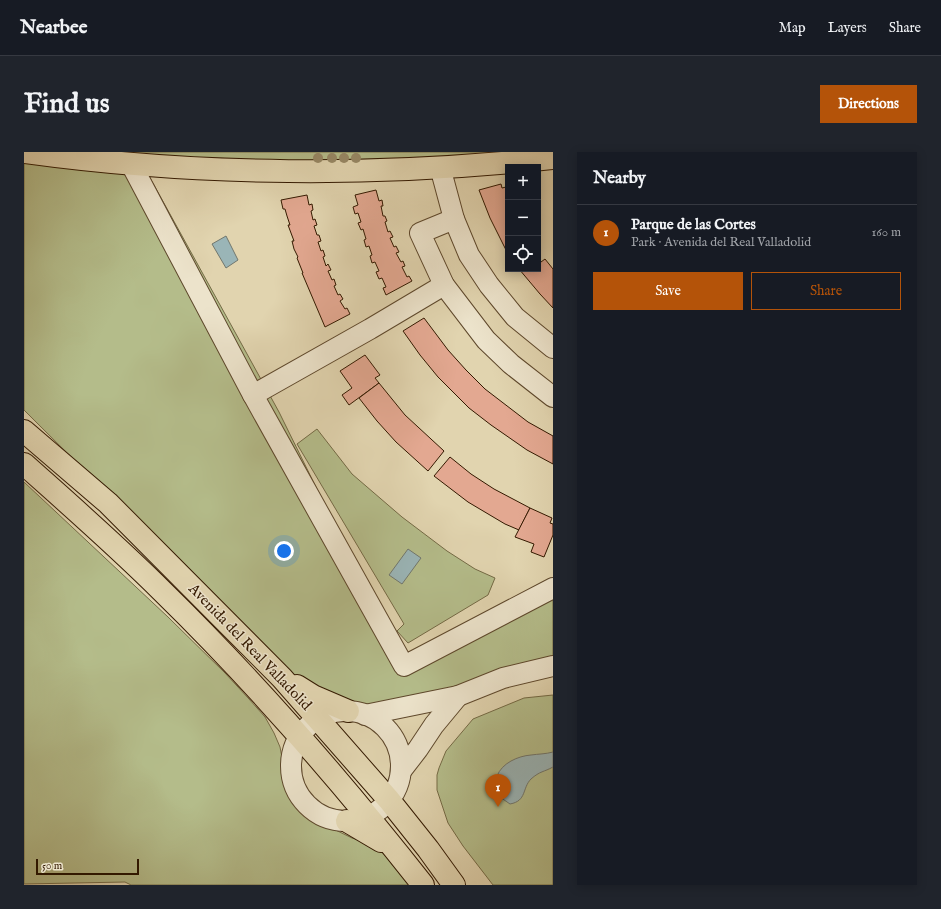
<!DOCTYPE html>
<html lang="en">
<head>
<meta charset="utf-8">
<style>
	:root { --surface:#171b24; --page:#20242c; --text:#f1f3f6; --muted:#9ea1a6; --line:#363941; --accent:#b45309 }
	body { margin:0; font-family:"IM FELL English",serif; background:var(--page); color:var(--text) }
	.controls { position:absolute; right:12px; top:12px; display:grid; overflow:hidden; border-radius:0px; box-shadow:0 2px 10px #0003 }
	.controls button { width:36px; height:36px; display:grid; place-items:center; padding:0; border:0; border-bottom:1px solid var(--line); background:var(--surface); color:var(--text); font:20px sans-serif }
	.scale { position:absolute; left:12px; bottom:10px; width:103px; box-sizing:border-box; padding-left:4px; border:2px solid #331900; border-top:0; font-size:11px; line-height:14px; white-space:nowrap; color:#331900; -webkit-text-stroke:3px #ece3cb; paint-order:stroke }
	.you { position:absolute; left:260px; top:399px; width:14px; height:14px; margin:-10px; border:3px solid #fff; border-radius:50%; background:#1a73e8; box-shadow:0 0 0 6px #1a73e833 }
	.badge { display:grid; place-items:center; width:26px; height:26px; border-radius:50%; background:var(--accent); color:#fff; font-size:13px; font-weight:700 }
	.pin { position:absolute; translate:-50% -33px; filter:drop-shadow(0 1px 2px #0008) }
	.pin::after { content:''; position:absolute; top:21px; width:14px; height:12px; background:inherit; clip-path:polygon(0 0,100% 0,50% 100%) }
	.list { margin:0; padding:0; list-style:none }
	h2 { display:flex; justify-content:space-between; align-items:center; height:52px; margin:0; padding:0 16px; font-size:17px }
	h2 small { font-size:13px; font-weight:400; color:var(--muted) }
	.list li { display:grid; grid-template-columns:26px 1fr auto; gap:12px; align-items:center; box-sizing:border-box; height:56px; padding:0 16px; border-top:1px solid var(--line) }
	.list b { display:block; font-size:15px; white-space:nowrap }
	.list p { margin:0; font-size:13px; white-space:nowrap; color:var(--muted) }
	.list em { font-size:13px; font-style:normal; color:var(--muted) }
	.actions { display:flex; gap:8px; padding:12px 16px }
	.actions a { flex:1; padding:9px 0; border:1px solid var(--accent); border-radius:0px; text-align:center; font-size:14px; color:var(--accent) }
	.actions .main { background:var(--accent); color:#fff }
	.icon { flex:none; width:22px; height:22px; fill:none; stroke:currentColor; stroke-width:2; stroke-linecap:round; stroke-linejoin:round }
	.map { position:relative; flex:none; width:529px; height:733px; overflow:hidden; border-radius:0px }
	header { display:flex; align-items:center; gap:24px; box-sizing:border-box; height:56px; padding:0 20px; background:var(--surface); border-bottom:1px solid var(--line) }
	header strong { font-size:19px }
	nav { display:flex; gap:22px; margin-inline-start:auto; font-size:14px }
	.intro { display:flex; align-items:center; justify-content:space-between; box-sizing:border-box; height:96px; padding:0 24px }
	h1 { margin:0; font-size:28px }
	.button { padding:10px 18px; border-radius:0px; background:var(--accent); color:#fff; font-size:14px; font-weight:700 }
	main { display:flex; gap:24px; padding:0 24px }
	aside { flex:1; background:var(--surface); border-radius:0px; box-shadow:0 2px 10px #0003 }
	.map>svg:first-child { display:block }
	.green { fill:#b4bc8a; stroke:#746a45 }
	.water { fill:#9ab5b7; stroke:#71776e }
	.building { fill:#e3a891; stroke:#331900 }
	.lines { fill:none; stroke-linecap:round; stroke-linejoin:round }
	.minor-casing { stroke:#5e482c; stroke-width:22 }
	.major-casing { stroke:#331900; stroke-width:24 }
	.highway-casing { stroke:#331900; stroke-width:24 }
	.minor { stroke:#ece3cb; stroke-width:20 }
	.major { stroke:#e1d4af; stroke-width:22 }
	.highway { stroke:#e1d4af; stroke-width:22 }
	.tree { fill:#978865 }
	.labels { text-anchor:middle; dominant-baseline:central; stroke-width:3; stroke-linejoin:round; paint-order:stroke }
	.street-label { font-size:15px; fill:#331900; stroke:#ece3cb }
</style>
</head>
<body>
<header>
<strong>Nearbee</strong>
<nav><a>Map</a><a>Layers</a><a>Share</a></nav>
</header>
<div class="intro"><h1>Find us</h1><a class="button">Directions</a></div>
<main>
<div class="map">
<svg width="529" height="733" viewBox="0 0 529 733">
	<rect width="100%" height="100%" fill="#e1d4af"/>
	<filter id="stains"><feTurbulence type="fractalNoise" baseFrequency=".005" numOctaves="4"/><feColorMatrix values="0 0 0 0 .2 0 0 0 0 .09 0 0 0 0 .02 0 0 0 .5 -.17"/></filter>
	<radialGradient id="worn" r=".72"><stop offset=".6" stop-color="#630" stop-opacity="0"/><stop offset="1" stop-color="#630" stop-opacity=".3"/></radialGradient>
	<g class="green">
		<polygon points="60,0 506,0 450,6 225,11"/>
		<polygon points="0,5 125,24 255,260 380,514 529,436 529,509 432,536 340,554 309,544 266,523 0,258"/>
		<polygon points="293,277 328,322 378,365 423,399 451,417 471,426 464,443 384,491 373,479 380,472 273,292"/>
		<polygon points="0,330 144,465 201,521 225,547 241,565 250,581 256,595 264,636 270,649 279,659 287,666 328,686 350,693 364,706 385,733 107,733 101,730 0,732"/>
		<polygon points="529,543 529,733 469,733 439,694 424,671 413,638 413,623 415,616 422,599 449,567 500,546"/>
	</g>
	<g class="water">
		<polygon points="202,84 214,108 202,116 188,92"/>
		<polygon points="384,397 397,406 378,432 365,423"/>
		<path d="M529,600V615C520,620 516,619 507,627C498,636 503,649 486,652L473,643C472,637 471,630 473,624C478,611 494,604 507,603C514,602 522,602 529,600Z"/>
	</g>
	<g class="building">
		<polygon points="477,32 478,36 482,35 484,40 484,102 466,66 455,38"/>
		<polygon points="352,38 355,49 358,48 359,54 357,54 359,64 361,64 363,69 361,70 364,80 366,79 369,85 366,86 370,95 372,94 375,100 372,101 377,110 379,109 381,114 378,115 383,125 385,124 388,129 362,143 359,136 362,135 358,126 355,127 352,120 355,119 351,110 348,111 346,104 348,103 345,94 342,95 340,88 342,87 339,77 337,78 334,71 337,70 334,61 331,62 329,55 334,53 331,43"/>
		<polygon points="283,43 285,53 288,52 289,58 287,59 289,68 291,67 293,73 290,74 293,83 295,83 297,89 294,90 297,99 299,98 301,104 299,105 302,114 304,112 307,118 304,119 308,128 310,127 312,133 310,134 314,143 316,142 319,147 316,149 321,157 323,156 326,162 301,175 278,121 279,121 273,106 274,105 270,97 268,89 270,89 264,73 266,73 263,64 261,57 259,57 257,48"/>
		<polygon points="514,106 517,110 521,107 529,117 529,156 516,142 495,117 514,117"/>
		<polygon points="400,166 424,198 442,218 461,237 504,270 529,284 529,312 503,298 467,273 445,256 414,225 396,203 379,179"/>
		<polygon points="341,203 356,223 351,226 355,231 325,253 318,243 328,236 316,219"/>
		<polygon points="355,231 381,263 420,299 404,319 372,290 353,269 335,246"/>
		<polygon points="426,305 447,322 470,337 506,356 495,378 481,372 444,350 410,324"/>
		<polygon points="506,356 528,366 526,371 529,372 529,383 520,405 507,400 510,392 491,385"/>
	</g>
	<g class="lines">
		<g class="minor-casing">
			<g id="minor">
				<polyline points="107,12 229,243 380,514 529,436"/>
				<polyline points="416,15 430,67 445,103 465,133 491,165 529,196"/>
				<polyline points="430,67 396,81 420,133 462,188 487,212 529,245"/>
				<polyline points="229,243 346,177 420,133"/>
				<circle cx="322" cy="614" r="55"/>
				<polyline points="341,563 434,544 479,526 529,514"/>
				<polyline points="377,619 394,597 410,573 434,544"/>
			</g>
		</g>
		<g class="major-casing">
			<path id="major" d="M0,0C173,24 356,25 529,6"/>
		</g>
		<g class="highway-casing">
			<g id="highway">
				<polyline points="0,279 84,351 258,526 365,648 404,697 430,733"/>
				<path d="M0,312C47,354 94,395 138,439C232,531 318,630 399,733"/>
				<polyline points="273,534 289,544 324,559"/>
				<polyline points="323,669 357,689"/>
			</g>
		</g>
		<use href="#minor" class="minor"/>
		<use href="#major" class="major"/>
		<use href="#highway" class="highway"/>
	</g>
	<g class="tree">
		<circle cx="294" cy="6" r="5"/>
		<circle cx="308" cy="6" r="5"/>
		<circle cx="320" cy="6" r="5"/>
		<circle cx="332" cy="6" r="5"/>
	</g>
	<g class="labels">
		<g class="street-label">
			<text transform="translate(226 495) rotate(46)">Avenida del Real Valladolid</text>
		</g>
	</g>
	<rect width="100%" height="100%" filter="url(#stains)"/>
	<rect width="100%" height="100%" fill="url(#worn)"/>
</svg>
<div class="controls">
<button>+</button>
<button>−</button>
<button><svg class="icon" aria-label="locate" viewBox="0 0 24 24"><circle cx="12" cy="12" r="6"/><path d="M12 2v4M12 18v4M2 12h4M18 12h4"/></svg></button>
</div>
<div class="scale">50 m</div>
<div class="you"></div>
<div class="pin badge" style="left:474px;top:655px">1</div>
</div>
<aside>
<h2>Nearby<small></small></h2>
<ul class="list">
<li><span class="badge">1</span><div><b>Parque de las Cortes</b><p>Park · Avenida del Real Valladolid</p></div><em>160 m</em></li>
</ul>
<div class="actions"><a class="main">Save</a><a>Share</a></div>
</aside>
</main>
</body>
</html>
